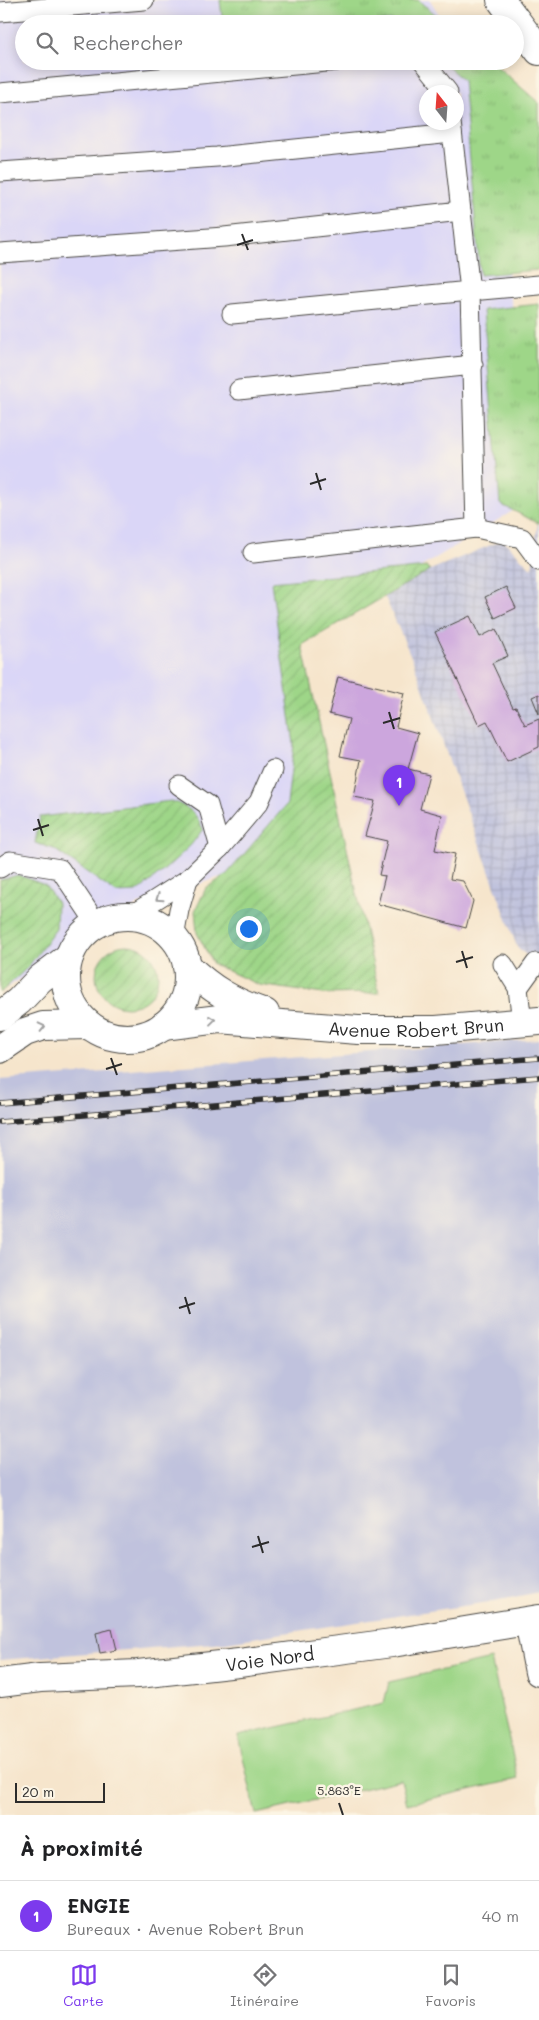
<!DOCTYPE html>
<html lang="fr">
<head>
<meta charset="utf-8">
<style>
	:root { --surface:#fff; --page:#f6f6f6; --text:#202124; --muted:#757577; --line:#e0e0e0; --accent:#7c3aed }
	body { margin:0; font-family:Mali,sans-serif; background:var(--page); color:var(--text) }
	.compass { position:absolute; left:419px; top:85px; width:45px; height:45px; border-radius:50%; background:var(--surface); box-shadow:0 2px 12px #0003; rotate:343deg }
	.scale { position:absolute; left:15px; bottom:12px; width:90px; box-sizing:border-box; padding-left:5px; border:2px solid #2b2b2b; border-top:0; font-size:14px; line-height:18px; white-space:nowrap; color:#2b2b2b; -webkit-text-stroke:4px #fcf5e5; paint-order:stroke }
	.you { position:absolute; left:248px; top:928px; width:18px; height:18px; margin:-12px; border:4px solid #fff; border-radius:50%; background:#1a73e8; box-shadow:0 0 0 8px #1a73e833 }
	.badge { display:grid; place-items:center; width:32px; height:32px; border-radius:50%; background:var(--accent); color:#fff; font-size:16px; font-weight:700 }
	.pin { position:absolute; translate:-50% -41px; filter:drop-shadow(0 1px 2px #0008) }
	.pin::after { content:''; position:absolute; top:26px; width:18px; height:15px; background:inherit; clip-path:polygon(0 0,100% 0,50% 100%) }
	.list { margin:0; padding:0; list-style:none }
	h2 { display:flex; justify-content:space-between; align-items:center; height:65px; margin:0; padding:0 20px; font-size:21px }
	h2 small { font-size:16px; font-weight:400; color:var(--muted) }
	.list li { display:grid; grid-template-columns:32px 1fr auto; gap:15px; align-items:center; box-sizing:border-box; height:70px; padding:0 20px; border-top:1px solid var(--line) }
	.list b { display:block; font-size:19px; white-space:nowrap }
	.list p { margin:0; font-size:16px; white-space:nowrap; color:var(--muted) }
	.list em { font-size:16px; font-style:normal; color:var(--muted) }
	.icon { flex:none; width:28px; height:28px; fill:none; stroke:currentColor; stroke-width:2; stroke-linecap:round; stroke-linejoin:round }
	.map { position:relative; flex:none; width:539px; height:1815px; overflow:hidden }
	.search { position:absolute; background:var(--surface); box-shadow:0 2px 12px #0003; left:15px; right:15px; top:15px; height:55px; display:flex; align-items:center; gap:12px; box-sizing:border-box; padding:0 18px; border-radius:28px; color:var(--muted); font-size:19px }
	.sheet { height:135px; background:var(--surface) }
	nav { display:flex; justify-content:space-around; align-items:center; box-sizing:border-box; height:70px; border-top:1px solid var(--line); background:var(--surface); font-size:14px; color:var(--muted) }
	nav a { display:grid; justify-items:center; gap:2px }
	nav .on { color:var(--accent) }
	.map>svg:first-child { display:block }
	.built { fill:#dad6f7; fill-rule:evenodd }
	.industrial { fill:url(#industrial-grid) }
	.railway { fill:#c0c2dd }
	.grass { fill:url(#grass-tufts); stroke:#64805a }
	.park { fill:#9ed688; stroke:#64805a }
	.garden { fill:url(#garden-furrows); stroke:#64805a }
	.building { fill:#cca6dd }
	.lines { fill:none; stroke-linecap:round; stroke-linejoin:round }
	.service-casing { stroke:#494743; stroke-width:21 }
	.minor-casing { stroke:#494743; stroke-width:30 }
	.tertiary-casing { stroke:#494743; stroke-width:30 }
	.service { stroke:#fff; stroke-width:19 }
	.minor { stroke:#fff; stroke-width:28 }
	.tertiary { stroke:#fff; stroke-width:28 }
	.rail-casing { stroke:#2b2b2b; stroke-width:5.5 }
	.rail { stroke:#fcf5e5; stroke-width:4; stroke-dasharray:11; stroke-linecap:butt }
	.oneway { stroke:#a0a0a0 }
	.ticks { fill:none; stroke:#2b2b2b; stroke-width:2 }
	.labels { text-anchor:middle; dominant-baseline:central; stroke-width:5; stroke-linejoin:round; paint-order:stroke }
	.street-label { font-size:18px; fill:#2b2b2b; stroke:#fcf5e5 }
	.ticks-label { font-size:12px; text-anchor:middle; fill:#2b2b2b; stroke:#fcf5e5; stroke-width:5; stroke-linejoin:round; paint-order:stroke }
</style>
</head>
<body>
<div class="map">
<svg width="539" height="1815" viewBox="0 0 539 1815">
	<defs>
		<pattern id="industrial-grid" width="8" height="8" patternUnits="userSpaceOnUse" patternTransform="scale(1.25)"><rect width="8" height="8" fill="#c0c2dd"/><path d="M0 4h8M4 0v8" fill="none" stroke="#a5a7be"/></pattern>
		<pattern id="grass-tufts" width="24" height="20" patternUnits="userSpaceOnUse" patternTransform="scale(1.25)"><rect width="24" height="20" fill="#9ed688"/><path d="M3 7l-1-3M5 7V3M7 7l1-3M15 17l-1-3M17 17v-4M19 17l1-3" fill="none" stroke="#88b876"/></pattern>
		<pattern id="garden-furrows" width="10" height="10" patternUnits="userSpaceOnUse" patternTransform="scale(1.25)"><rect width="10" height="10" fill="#9ed688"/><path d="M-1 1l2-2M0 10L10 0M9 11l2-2" fill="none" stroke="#88b876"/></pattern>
	</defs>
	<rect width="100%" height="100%" fill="#fcf5e5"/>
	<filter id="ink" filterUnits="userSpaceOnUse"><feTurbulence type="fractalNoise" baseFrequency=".02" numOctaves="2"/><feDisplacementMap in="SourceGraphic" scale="10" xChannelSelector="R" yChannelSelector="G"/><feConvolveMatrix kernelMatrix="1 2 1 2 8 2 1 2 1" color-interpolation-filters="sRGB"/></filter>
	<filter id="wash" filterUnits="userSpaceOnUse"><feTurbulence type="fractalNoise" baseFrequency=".0096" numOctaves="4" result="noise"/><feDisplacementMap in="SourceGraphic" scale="20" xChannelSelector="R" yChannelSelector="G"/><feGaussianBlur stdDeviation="1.12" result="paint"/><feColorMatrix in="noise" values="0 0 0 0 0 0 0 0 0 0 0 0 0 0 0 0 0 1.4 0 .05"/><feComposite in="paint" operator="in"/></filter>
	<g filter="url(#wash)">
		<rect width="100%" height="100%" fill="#f6e5cc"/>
		<path class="built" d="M0,0H430L445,24H24V61H469L493,100L529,501L295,644L315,772L226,875L139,904L0,992ZM426,92H456V122H426Z"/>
		<polygon class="industrial" points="538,523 539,523 539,966 517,947 413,661 385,597 430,570 503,540 532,569"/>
		<polygon class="railway" points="539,1039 539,1592 489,1602 226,1642 0,1660 0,1080"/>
		<g class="grass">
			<polygon points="220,0 418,0 447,24 397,24 393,20 358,24 223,24"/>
			<polygon points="441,61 491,61 539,103 539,270 480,275 463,80"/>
			<polygon points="539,304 539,523 538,523 500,504 483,310"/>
		</g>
		<polygon class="park" points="491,1659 518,1779 407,1804 401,1780 256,1814 238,1736 384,1703 389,1682"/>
		<g class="garden">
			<polygon points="427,567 430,570 302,645 379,993 323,994 259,985 213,964 197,933 195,911 206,888 226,875 287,804 294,744 271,582"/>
			<path d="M171,801C189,807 195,811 203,829L191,845L162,872L137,892L116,893L54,849L35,843L40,817Z"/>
			<polygon points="18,875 45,885 57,903 56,929 28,967 0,993 0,880"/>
			<circle cx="127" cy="976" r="31"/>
		</g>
		<g id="blocks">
			<g class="building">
				<polygon points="506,587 516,608 495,618 485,597"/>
				<polygon points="470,616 480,637 496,629 508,656 492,663 513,708 516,707 525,725 539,719 539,747 507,762 487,721 479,725 435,632"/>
				<polygon points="338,677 404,693 396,727 418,733 408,769 429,774 420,809 442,815 435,850 455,854 450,879 463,881 473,901 466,928 378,904 385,876 379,875 387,841 365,836 375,801 354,797 361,760 340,756 349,719 329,714"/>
				<polygon points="539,694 539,714 532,697"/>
				<polygon points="112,1629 117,1650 100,1653 96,1633"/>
			</g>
		</g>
	</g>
	<g filter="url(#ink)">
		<use href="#blocks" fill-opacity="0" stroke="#494743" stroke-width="1"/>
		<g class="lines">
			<g class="service-casing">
				<g id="service">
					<polyline points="0,12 144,0"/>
					<polyline points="423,61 448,92"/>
					<polyline points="0,93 337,61"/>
					<polyline points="0,172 217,157 452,133"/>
					<polyline points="0,253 224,237 461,211"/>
					<polyline points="232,314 470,291 451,122"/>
					<polyline points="239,390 473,365"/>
					<polyline points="476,528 522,538 539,561"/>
					<polyline points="253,553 476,528 470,291 539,285"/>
					<polyline points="179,785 208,805 220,848"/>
					<polyline points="0,868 10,861 60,869 96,923"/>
					<polyline points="130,916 188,879 220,848 259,802 273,770"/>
					<polyline points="174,938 179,910 188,879"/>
					<polyline points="503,964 518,988 522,1023"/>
					<polyline points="518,988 536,963"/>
				</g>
			</g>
			<g class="minor-casing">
				<g id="minor">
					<polyline points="501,0 539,51"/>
					<polyline points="529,1621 539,1672"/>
					<path id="s1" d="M0,1683L40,1678L138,1674L239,1663L392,1643L539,1619"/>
				</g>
			</g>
			<g class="tertiary-casing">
				<g id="tertiary">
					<circle cx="127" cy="977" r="61"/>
					<path d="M187,966C212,990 233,1002 265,1013"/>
					<polyline points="0,1016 19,1001 40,979 69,957"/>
					<path id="s2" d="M163,1026L219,1019L358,1030H436L539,1021"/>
					<polyline points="0,1049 25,1032 43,1026 89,1025"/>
				</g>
			</g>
			<use href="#service" class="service"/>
			<use href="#minor" class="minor"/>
			<use href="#tertiary" class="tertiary"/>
			<g class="rail-casing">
				<g id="rail">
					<polyline points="0,1103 539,1058"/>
					<polyline points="0,1122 539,1077"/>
				</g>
			</g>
			<use href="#rail" class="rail"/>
		</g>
		<defs><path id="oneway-chevron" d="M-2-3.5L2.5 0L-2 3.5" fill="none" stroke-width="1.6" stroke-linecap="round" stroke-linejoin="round" transform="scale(1.25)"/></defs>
		<g class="oneway">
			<use href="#oneway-chevron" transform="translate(159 898) rotate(146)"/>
			<use href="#oneway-chevron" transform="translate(212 1020) rotate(-7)"/>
			<use href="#oneway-chevron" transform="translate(42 1027) rotate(-13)"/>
		</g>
	</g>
	<path class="ticks" d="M242,234L248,250M237,245L253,240M316,473L321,490M310,484L326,479M389,712L394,729M383,723L400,718M38,819L43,836M33,830L49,825M462,951L467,968M456,962L473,957M111,1058L117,1075M106,1069L122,1064M185,1297L190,1314M179,1308L195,1303M258,1536L263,1553M252,1547L269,1542M339,1803L343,1815"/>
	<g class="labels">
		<g class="street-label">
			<text stroke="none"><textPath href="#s2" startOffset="254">Avenue Robert Brun</textPath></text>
			<text stroke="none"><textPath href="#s1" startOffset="271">Voie Nord</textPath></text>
		</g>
	</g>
	<g class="ticks-label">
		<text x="339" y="1795">5.863°E</text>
	</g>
</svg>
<svg class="compass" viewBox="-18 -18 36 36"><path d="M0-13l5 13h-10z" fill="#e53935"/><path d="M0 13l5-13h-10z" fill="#757577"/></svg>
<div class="scale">20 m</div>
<div class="you"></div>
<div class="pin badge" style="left:399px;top:806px">1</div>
<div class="search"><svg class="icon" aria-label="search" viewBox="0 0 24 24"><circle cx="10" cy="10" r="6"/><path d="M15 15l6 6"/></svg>Rechercher</div>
</div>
<section class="sheet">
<h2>À proximité<small></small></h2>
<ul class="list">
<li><span class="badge">1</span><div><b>ENGIE</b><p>Bureaux · Avenue Robert Brun</p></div><em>40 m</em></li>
</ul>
</section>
<nav>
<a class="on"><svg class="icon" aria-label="map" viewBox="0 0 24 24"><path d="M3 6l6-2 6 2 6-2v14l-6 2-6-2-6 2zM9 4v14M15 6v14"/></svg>Carte</a>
<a><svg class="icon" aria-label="directions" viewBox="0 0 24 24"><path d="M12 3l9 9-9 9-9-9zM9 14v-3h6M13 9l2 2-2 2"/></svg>Itinéraire</a>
<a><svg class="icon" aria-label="saved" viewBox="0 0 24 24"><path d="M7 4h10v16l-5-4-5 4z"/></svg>Favoris</a>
</nav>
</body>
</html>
